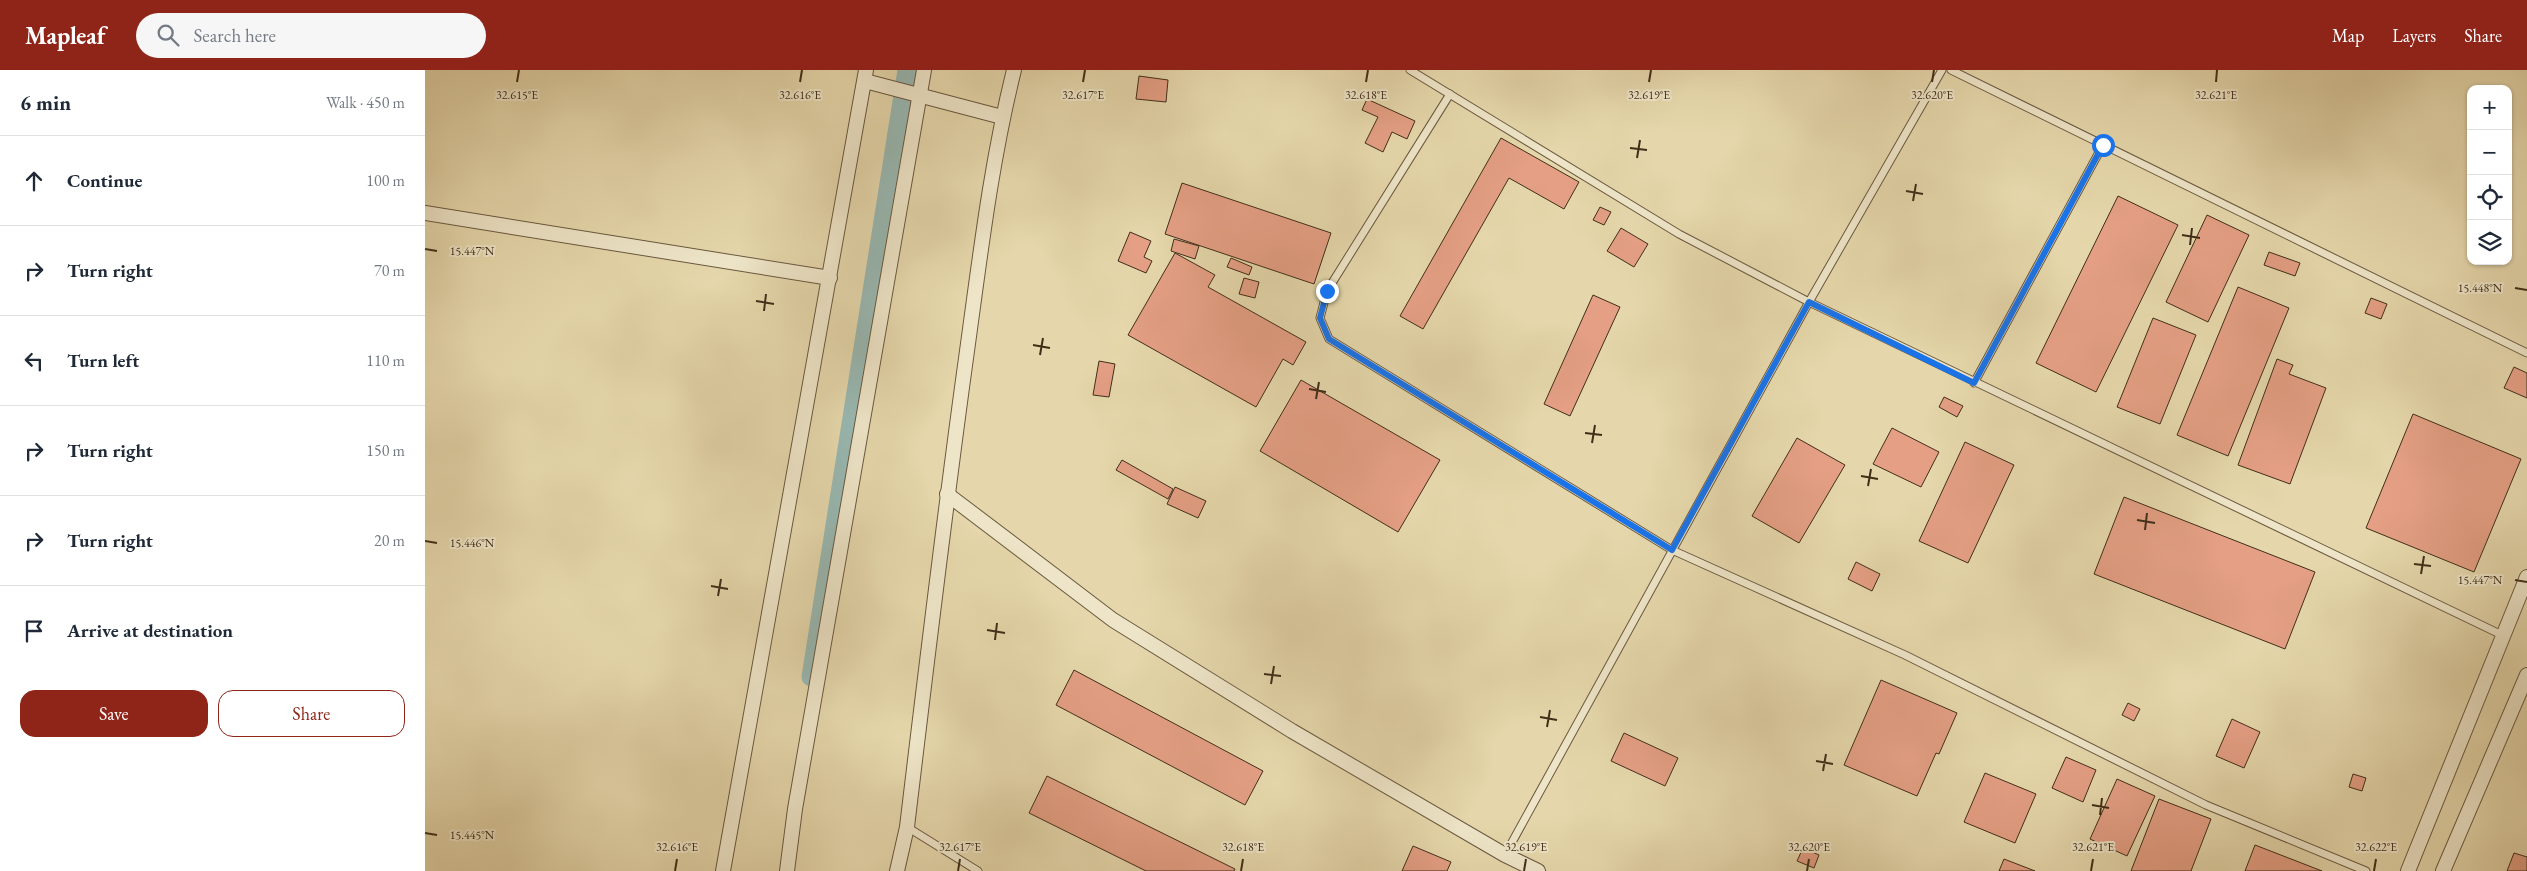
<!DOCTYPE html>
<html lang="en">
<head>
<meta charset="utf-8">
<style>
	:root { --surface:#fff; --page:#f6f6f7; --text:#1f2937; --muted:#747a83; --line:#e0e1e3; --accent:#8f2418 }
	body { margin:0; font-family:"EB Garamond",serif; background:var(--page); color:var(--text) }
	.controls { position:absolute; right:15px; top:15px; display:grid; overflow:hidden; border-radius:10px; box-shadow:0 1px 4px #0004 }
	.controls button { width:45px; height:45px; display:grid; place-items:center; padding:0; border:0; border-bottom:1px solid var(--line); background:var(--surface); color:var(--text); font:25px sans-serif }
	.stop { position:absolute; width:15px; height:15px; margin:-11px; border:4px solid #1a73e8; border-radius:50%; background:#fff }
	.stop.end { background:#1a73e8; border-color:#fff; box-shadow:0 1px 5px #0008 }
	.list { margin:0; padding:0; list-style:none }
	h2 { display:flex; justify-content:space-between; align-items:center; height:65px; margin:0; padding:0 20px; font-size:21px }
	h2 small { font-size:16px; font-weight:400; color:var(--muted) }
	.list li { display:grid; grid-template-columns:32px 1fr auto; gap:15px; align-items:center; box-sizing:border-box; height:90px; padding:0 20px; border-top:1px solid var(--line) }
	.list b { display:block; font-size:19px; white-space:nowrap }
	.list em { font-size:16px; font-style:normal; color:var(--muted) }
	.actions { display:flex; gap:10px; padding:15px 20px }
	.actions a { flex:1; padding:11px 0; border:1px solid var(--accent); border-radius:15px; text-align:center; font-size:18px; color:var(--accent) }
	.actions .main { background:var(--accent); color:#fff }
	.icon { flex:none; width:28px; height:28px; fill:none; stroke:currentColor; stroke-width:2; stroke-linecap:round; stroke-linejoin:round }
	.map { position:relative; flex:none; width:2102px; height:801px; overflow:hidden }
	header { display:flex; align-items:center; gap:30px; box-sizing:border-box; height:70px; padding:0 25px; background:var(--accent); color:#fff }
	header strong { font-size:24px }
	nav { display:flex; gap:28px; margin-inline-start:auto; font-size:18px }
	.search { width:350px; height:45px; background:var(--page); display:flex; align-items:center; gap:12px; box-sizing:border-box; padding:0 18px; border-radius:28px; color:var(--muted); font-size:19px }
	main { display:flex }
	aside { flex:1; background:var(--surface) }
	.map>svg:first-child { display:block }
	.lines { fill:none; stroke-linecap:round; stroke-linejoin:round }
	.canal { stroke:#98b8b2; stroke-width:19 }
	.building { fill:#e49f84; stroke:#412e19 }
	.service-casing { stroke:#6a583e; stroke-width:9 }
	.minor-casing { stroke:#6a583e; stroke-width:16 }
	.service { stroke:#eee5c8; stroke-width:7 }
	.minor { stroke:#eee5c8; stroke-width:14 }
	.route { stroke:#1a73e8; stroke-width:6 }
	.ticks { fill:none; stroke:#412e19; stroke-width:2 }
	.ticks-label { font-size:12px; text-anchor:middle; fill:#412e19; stroke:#eee5c8; stroke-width:4; stroke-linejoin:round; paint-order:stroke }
</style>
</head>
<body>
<header>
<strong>Mapleaf</strong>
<div class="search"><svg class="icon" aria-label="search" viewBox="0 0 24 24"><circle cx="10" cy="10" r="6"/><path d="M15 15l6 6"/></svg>Search here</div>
<nav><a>Map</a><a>Layers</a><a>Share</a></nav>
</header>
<main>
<aside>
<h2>6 min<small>Walk · 450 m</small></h2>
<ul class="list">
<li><svg class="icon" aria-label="ahead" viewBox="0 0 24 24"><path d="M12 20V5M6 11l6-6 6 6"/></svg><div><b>Continue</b></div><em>100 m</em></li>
<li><svg class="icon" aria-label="right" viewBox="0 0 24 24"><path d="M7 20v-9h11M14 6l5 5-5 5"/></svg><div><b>Turn right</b></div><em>70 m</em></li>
<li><svg class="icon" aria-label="left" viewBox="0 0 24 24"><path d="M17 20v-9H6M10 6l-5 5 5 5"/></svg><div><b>Turn left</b></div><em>110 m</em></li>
<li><svg class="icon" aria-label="right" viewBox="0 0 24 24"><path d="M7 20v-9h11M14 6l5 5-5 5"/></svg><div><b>Turn right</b></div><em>150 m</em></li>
<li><svg class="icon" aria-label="right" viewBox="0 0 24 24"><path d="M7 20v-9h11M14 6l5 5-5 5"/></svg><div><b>Turn right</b></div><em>20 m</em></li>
<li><svg class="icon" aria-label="arrive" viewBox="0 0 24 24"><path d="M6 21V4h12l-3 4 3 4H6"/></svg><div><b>Arrive at destination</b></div></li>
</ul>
<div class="actions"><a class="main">Save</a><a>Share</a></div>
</aside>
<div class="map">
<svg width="2102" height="801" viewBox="0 0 2102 801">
	<rect width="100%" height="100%" fill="#e5d7ab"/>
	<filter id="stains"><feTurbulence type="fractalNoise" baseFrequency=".004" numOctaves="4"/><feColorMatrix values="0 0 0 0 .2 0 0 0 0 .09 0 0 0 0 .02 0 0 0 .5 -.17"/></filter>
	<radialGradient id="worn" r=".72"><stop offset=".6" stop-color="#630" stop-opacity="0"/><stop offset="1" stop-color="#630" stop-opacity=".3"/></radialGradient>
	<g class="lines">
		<polyline class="canal" points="386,607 482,0"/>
	</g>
	<g class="building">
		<polygon points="714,6 743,10 741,32 711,29"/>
		<polygon points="942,29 990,51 982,69 967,62 958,82 940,73 953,47 937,40"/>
		<polygon points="1076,68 1154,112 1139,139 1084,108 998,259 975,246"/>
		<polygon points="757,113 906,163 889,214 740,164"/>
		<polygon points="1693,126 1753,155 1671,322 1611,293"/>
		<polygon points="1175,137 1186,142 1179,155 1168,150"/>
		<polygon points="1782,145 1824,165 1783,252 1741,232"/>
		<polygon points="1196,158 1223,174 1209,197 1182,181"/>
		<polygon points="705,162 726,171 719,187 727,191 721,203 693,191"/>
		<polygon points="749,169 774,176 770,189 746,181"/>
		<polygon points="1844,182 1875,193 1870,206 1839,195"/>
		<polygon points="750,183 790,205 783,217 881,272 868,295 858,289 831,337 703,265"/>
		<polygon points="806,188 827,197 824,205 802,197"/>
		<polygon points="819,208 834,212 830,228 814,224"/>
		<polygon points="1813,217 1864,238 1803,386 1752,365"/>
		<polygon points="1168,225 1195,237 1145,346 1119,334"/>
		<polygon points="1946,228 1962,234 1956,249 1940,243"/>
		<polygon points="1728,248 1771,265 1735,354 1692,337"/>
		<polygon points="1852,289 1868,295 1864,304 1901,318 1865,414 1813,395"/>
		<polygon points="674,291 690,294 684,327 668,325"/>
		<polygon points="2089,297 2102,303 2102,328 2079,318"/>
		<polygon points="876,310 1015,390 973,462 835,381"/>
		<polygon points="1519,327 1538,336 1532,347 1514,337"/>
		<polygon points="1988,344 2096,389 2049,502 1941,458"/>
		<polygon points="1467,358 1514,382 1496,417 1448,394"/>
		<polygon points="1372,368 1420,395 1374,473 1327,446"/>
		<polygon points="1540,372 1589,395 1543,493 1494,471"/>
		<polygon points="697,390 748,419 743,429 691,400"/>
		<polygon points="750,417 781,431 773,448 742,434"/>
		<polygon points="1699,427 1890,502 1860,579 1669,504"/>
		<polygon points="1431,492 1455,504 1447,521 1423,509"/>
		<polygon points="649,600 838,701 820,735 631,635"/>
		<polygon points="1456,610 1532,643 1514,684 1511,683 1492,726 1419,695"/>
		<polygon points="1703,633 1715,639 1709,651 1697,645"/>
		<polygon points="1807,649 1835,662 1819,698 1791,686"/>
		<polygon points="1199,663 1253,688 1240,716 1186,691"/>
		<polygon points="1641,687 1671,700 1658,732 1627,718"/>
		<polygon points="1560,703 1611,724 1590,773 1539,752"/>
		<polygon points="1928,704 1941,708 1937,721 1924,717"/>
		<polygon points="622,706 810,799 809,801 721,801 604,743"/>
		<polygon points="1692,709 1730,726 1702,786 1665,769"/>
		<polygon points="1734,729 1786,749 1766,801 1706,801"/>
		<polygon points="1830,775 1897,801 1820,801"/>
		<polygon points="988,776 1026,792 1022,801 977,801"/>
		<polygon points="1378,778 1394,785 1389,798 1372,791"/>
		<polygon points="2089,783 2102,787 2102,801 2082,801"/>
		<polygon points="1579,789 1610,801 1574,801"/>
	</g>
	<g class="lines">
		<g class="service-casing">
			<g id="service">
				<polyline points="985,0 1254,164 1384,232 2079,566"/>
				<polyline points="1526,0 2102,283"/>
				<polyline points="1025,24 902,221 895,248 904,269 1247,480 1480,585 1781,735 1941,801"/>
				<polyline points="1549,313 1678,75"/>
				<polyline points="482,757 553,801"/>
				<polyline points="1080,785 1384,232 1517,0"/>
			</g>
		</g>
		<g class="minor-casing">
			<g id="minor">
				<polyline points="440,11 577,47"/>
				<polyline points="0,143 405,208"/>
				<polyline points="522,424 688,550 867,661 1080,785 1113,801"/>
				<polyline points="298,801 441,0"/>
				<polyline points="362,801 370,739 499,0"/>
				<path d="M472,801L482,757C501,598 520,439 542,281C555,187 566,92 589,0"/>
				<polyline points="1983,801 2102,507"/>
				<polyline points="2018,801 2102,605"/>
			</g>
		</g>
		<use href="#service" class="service"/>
		<use href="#minor" class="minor"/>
	</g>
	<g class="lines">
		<polyline class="route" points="902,221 895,248 904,269 1247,480 1384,232 1549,313 1678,75"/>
	</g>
	<path class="ticks" d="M92,12L94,0M375,12L377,0M658,12L660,0M941,12L943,0M1224,12L1226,0M1507,12L1509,0M1791,12L1792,0M1205,78L1222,80M1212,88L1215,70M1481,121L1498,124M1488,131L1491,114M1757,165L1775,168M1765,175L1767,158M0,179L12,181M2090,218L2102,220M331,231L349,234M339,241L341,224M608,275L625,278M615,285L618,268M884,319L901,322M891,329L894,312M1160,363L1177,365M1167,373L1170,355M1436,406L1453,409M1443,416L1446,399M1712,450L1730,453M1720,460L1722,443M0,471L12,473M1989,494L2006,496M1996,504L1999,486M2090,510L2102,512M286,516L303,519M293,526L296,509M562,560L580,563M570,570L572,553M839,604L856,606M846,614L849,596M1115,647L1132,650M1122,657L1125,640M1391,691L1408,694M1398,701L1401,684M1667,735L1684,738M1675,745L1677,728M0,763L12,765M250,801L252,789M533,801L535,789M816,801L818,789M1099,801L1101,789M1382,801L1384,789M1666,801L1668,789M1949,801L1951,789"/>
	<g class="ticks-label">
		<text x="375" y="29">32.616°E</text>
		<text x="658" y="29">32.617°E</text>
		<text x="1224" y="29">32.619°E</text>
		<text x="1791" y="29">32.621°E</text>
		<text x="92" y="29">32.615°E</text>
		<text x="941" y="29">32.618°E</text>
		<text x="1507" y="29">32.620°E</text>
		<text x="47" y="185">15.447°N</text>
		<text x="2055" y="222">15.448°N</text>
		<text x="47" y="477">15.446°N</text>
		<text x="2055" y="514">15.447°N</text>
		<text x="47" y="769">15.445°N</text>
		<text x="252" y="781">32.616°E</text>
		<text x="535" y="781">32.617°E</text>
		<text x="818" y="781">32.618°E</text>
		<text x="1101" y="781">32.619°E</text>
		<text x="1384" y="781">32.620°E</text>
		<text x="1668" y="781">32.621°E</text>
		<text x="1951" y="781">32.622°E</text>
	</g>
	<rect width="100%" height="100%" filter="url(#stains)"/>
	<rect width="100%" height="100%" fill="url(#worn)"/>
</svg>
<div class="controls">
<button>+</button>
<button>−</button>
<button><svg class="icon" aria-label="locate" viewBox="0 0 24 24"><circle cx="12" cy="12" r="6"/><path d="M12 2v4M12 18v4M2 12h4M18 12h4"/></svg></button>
<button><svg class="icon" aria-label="layers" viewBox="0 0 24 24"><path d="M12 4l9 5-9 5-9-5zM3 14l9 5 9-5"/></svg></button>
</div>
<div class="stop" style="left:1678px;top:75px"></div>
<div class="stop end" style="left:902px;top:221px"></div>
</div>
</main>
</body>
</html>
